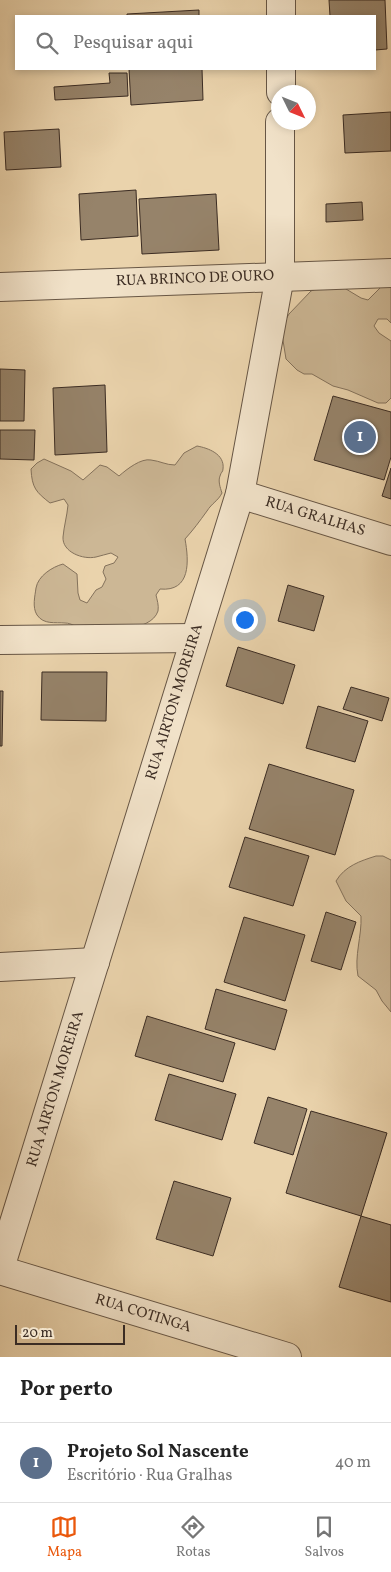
<!DOCTYPE html>
<html lang="pt">
<head>
<meta charset="utf-8">
<style>
	:root { --surface:#fff; --page:#f2f2f2; --text:#222; --muted:#767676; --line:#e0e0e0; --accent:#ea580c }
	body { margin:0; font-family:Vollkorn,serif; background:var(--page); color:var(--text) }
	.compass { position:absolute; left:271px; top:85px; width:45px; height:45px; border-radius:50%; background:var(--surface); box-shadow:0 2px 8px #0003; rotate:133deg }
	.scale { position:absolute; left:15px; bottom:12px; width:110px; box-sizing:border-box; padding-left:5px; border:2px solid #3b2c23; border-top:0; font-size:14px; line-height:18px; white-space:nowrap; color:#3b2c23; -webkit-text-stroke:4px #f1e2c9; paint-order:stroke }
	.you { position:absolute; left:244px; top:619px; width:18px; height:18px; margin:-12px; border:4px solid #fff; border-radius:50%; background:#1a73e8; box-shadow:0 0 0 8px #1a73e833 }
	.badge { display:grid; place-items:center; width:32px; height:32px; border-radius:50%; background:var(--accent); color:#fff; font-size:16px; font-weight:700 }
	.pin { position:absolute; translate:-50% -50%; border:2px solid #fff; box-shadow:0 1px 5px #0006 }
	.list { margin:0; padding:0; list-style:none }
	h2 { display:flex; justify-content:space-between; align-items:center; height:65px; margin:0; padding:0 20px; font-size:21px }
	h2 small { font-size:16px; font-weight:400; color:var(--muted) }
	.list li { display:grid; grid-template-columns:32px 1fr auto; gap:15px; align-items:center; box-sizing:border-box; height:80px; padding:0 20px; border-top:1px solid var(--line) }
	.list b { display:block; font-size:19px; white-space:nowrap }
	.list p { margin:0; font-size:16px; white-space:nowrap; color:var(--muted) }
	.list em { font-size:16px; font-style:normal; color:var(--muted) }
	.icon { flex:none; width:28px; height:28px; fill:none; stroke:currentColor; stroke-width:2; stroke-linecap:round; stroke-linejoin:round }
	.map { position:relative; flex:none; width:391px; height:1357px; overflow:hidden }
	.search { position:absolute; background:var(--surface); box-shadow:0 2px 8px #0003; left:15px; right:15px; top:15px; height:55px; display:flex; align-items:center; gap:12px; box-sizing:border-box; padding:0 18px; border-radius:0px; color:var(--muted); font-size:19px }
	.sheet { height:145px; background:var(--surface) }
	nav { display:flex; justify-content:space-around; align-items:center; box-sizing:border-box; height:70px; border-top:1px solid var(--line); background:var(--surface); font-size:14px; color:var(--muted) }
	nav a { display:grid; justify-items:center; gap:2px }
	nav .on { color:var(--accent) }
	.map>svg:first-child { display:block }
	.green { fill:#ccb795; stroke:#84725c }
	.building { fill:#96836a; stroke:#3b2c23 }
	.lines { fill:none; stroke-linecap:round; stroke-linejoin:round }
	.minor-casing { stroke:#675645; stroke-width:30 }
	.minor { stroke:#f1e2c9; stroke-width:28 }
	.labels { text-anchor:middle; dominant-baseline:central; stroke-width:4; stroke-linejoin:round; paint-order:stroke }
	.street-label { font-size:15px; fill:#3b2c23; stroke:#f1e2c9 }
</style>
</head>
<body>
<div class="map">
<svg width="391" height="1357" viewBox="0 0 391 1357">
	<rect width="100%" height="100%" fill="#ead3ac"/>
	<filter id="stains"><feTurbulence type="fractalNoise" baseFrequency=".004" numOctaves="4"/><feColorMatrix values="0 0 0 0 .2 0 0 0 0 .09 0 0 0 0 .02 0 0 0 .5 -.17"/></filter>
	<radialGradient id="worn" r=".72"><stop offset=".6" stop-color="#630" stop-opacity="0"/><stop offset="1" stop-color="#630" stop-opacity=".3"/></radialGradient>
	<g class="green">
		<polygon points="391,281 391,323 387,319 378,319 374,326 379,333 391,341 391,398 386,403 378,403 348,390 333,386 312,374 304,374 297,370 286,359 281,328 289,314 311,291 326,285 341,286 361,298 368,300 385,283"/>
		<path d="M197,446C208,448 225,454 223,469C223,472 221,472 220,476C218,481 220,487 222,493C218,501 212,503 207,511C199,522 194,529 185,539C189,561 191,592 160,589L156,595C157,600 159,605 158,611C151,633 102,631 83,629C77,628 72,623 65,623C55,622 44,625 37,615C32,607 35,596 36,588C38,576 52,567 63,564L77,574L78,593L80,600L87,603L96,590L102,587L106,579L103,572L105,566L114,563L118,557L111,553C106,554 101,556 96,557C83,560 62,552 63,537C64,526 67,516 68,505L64,499L50,503C36,492 32,488 31,469L37,463L44,459L71,471L83,480L100,465L107,467L119,476C127,469 141,458 151,460C160,461 166,465 175,465L184,453Z"/>
		<path d="M376,856H383L391,860V1012L382,1001L376,990L358,976C354,956 362,936 361,916L346,901L336,881C345,866 360,861 376,856Z"/>
	</g>
	<g class="building">
		<polygon points="329,0 385,0 387,49 375,50 375,16 330,16"/>
		<polygon points="199,10 199,16 127,16 127,14"/>
		<polygon points="129,69 202,69 203,100 131,105"/>
		<polygon points="109,73 127,73 128,96 55,100 54,87 110,83"/>
		<polygon points="391,112 391,151 345,153 343,115"/>
		<polygon points="59,129 61,167 6,170 4,132"/>
		<polygon points="136,190 138,236 81,240 79,194"/>
		<polygon points="216,194 219,250 142,254 139,199"/>
		<polygon points="362,202 363,220 326,222 326,204"/>
		<polygon points="0,369 25,370 24,421 0,421"/>
		<polygon points="105,385 107,452 55,455 53,388"/>
		<polygon points="333,396 391,412 391,457 384,480 314,460"/>
		<polygon points="0,430 35,430 34,460 0,459"/>
		<polygon points="391,468 391,499 382,496"/>
		<polygon points="288,585 324,596 314,631 278,621"/>
		<polygon points="238,647 295,665 283,704 226,686"/>
		<polygon points="42,672 107,672 106,721 41,720"/>
		<polygon points="351,687 389,698 382,721 343,709"/>
		<polygon points="0,691 3,691 2,746 0,746"/>
		<polygon points="318,706 368,721 355,762 306,748"/>
		<polygon points="269,764 354,790 335,855 249,829"/>
		<polygon points="245,837 309,856 293,906 229,887"/>
		<polygon points="326,912 356,922 341,970 311,961"/>
		<polygon points="244,917 305,935 285,1001 224,982"/>
		<polygon points="216,989 287,1010 275,1050 205,1029"/>
		<polygon points="147,1016 235,1043 223,1082 135,1056"/>
		<polygon points="169,1074 236,1094 222,1140 155,1120"/>
		<polygon points="268,1097 307,1109 293,1155 254,1143"/>
		<polygon points="311,1111 387,1133 361,1216 286,1193"/>
		<polygon points="174,1181 231,1198 213,1256 156,1239"/>
		<polygon points="361,1216 391,1225 391,1302 339,1287"/>
	</g>
	<g class="lines">
		<g class="minor-casing">
			<g id="minor">
				<polyline points="281,16 281,0"/>
				<polyline points="281,92 281,69"/>
				<polyline points="0,287 391,273"/>
				<polyline points="240,494 391,541"/>
				<polyline points="0,640 195,638"/>
				<polyline points="0,967 95,962"/>
				<polyline points="0,1268 240,494 280,276 280,122"/>
				<polyline points="0,1270 287,1357"/>
			</g>
		</g>
		<use href="#minor" class="minor"/>
	</g>
	<g class="labels">
		<g class="street-label">
			<text transform="translate(195 279) rotate(-2)">RUA BRINCO DE OURO</text>
			<text transform="translate(315 517) rotate(17)">RUA GRALHAS</text>
			<text transform="translate(175 702) rotate(-73)">RUA AIRTON MOREIRA</text>
			<text transform="translate(56 1089) rotate(-73)">RUA AIRTON MOREIRA</text>
			<text transform="translate(143 1314) rotate(17)">RUA COTINGA</text>
		</g>
	</g>
	<rect width="100%" height="100%" filter="url(#stains)"/>
	<rect width="100%" height="100%" fill="url(#worn)"/>
</svg>
<svg class="compass" viewBox="-18 -18 36 36"><path d="M0-13l5 13h-10z" fill="#e53935"/><path d="M0 13l5-13h-10z" fill="#767676"/></svg>
<div class="scale">20 m</div>
<div class="you"></div>
<div class="pin badge" style="left:360px;top:437px;background:#5c6f8a">1</div>
<div class="search"><svg class="icon" aria-label="search" viewBox="0 0 24 24"><circle cx="10" cy="10" r="6"/><path d="M15 15l6 6"/></svg>Pesquisar aqui</div>
</div>
<section class="sheet">
<h2>Por perto<small></small></h2>
<ul class="list">
<li><span class="badge" style="background:#5c6f8a">1</span><div><b>Projeto Sol Nascente</b><p>Escritório · Rua Gralhas</p></div><em>40 m</em></li>
</ul>
</section>
<nav>
<a class="on"><svg class="icon" aria-label="map" viewBox="0 0 24 24"><path d="M3 6l6-2 6 2 6-2v14l-6 2-6-2-6 2zM9 4v14M15 6v14"/></svg>Mapa</a>
<a><svg class="icon" aria-label="directions" viewBox="0 0 24 24"><path d="M12 3l9 9-9 9-9-9zM9 14v-3h6M13 9l2 2-2 2"/></svg>Rotas</a>
<a><svg class="icon" aria-label="saved" viewBox="0 0 24 24"><path d="M7 4h10v16l-5-4-5 4z"/></svg>Salvos</a>
</nav>
</body>
</html>
